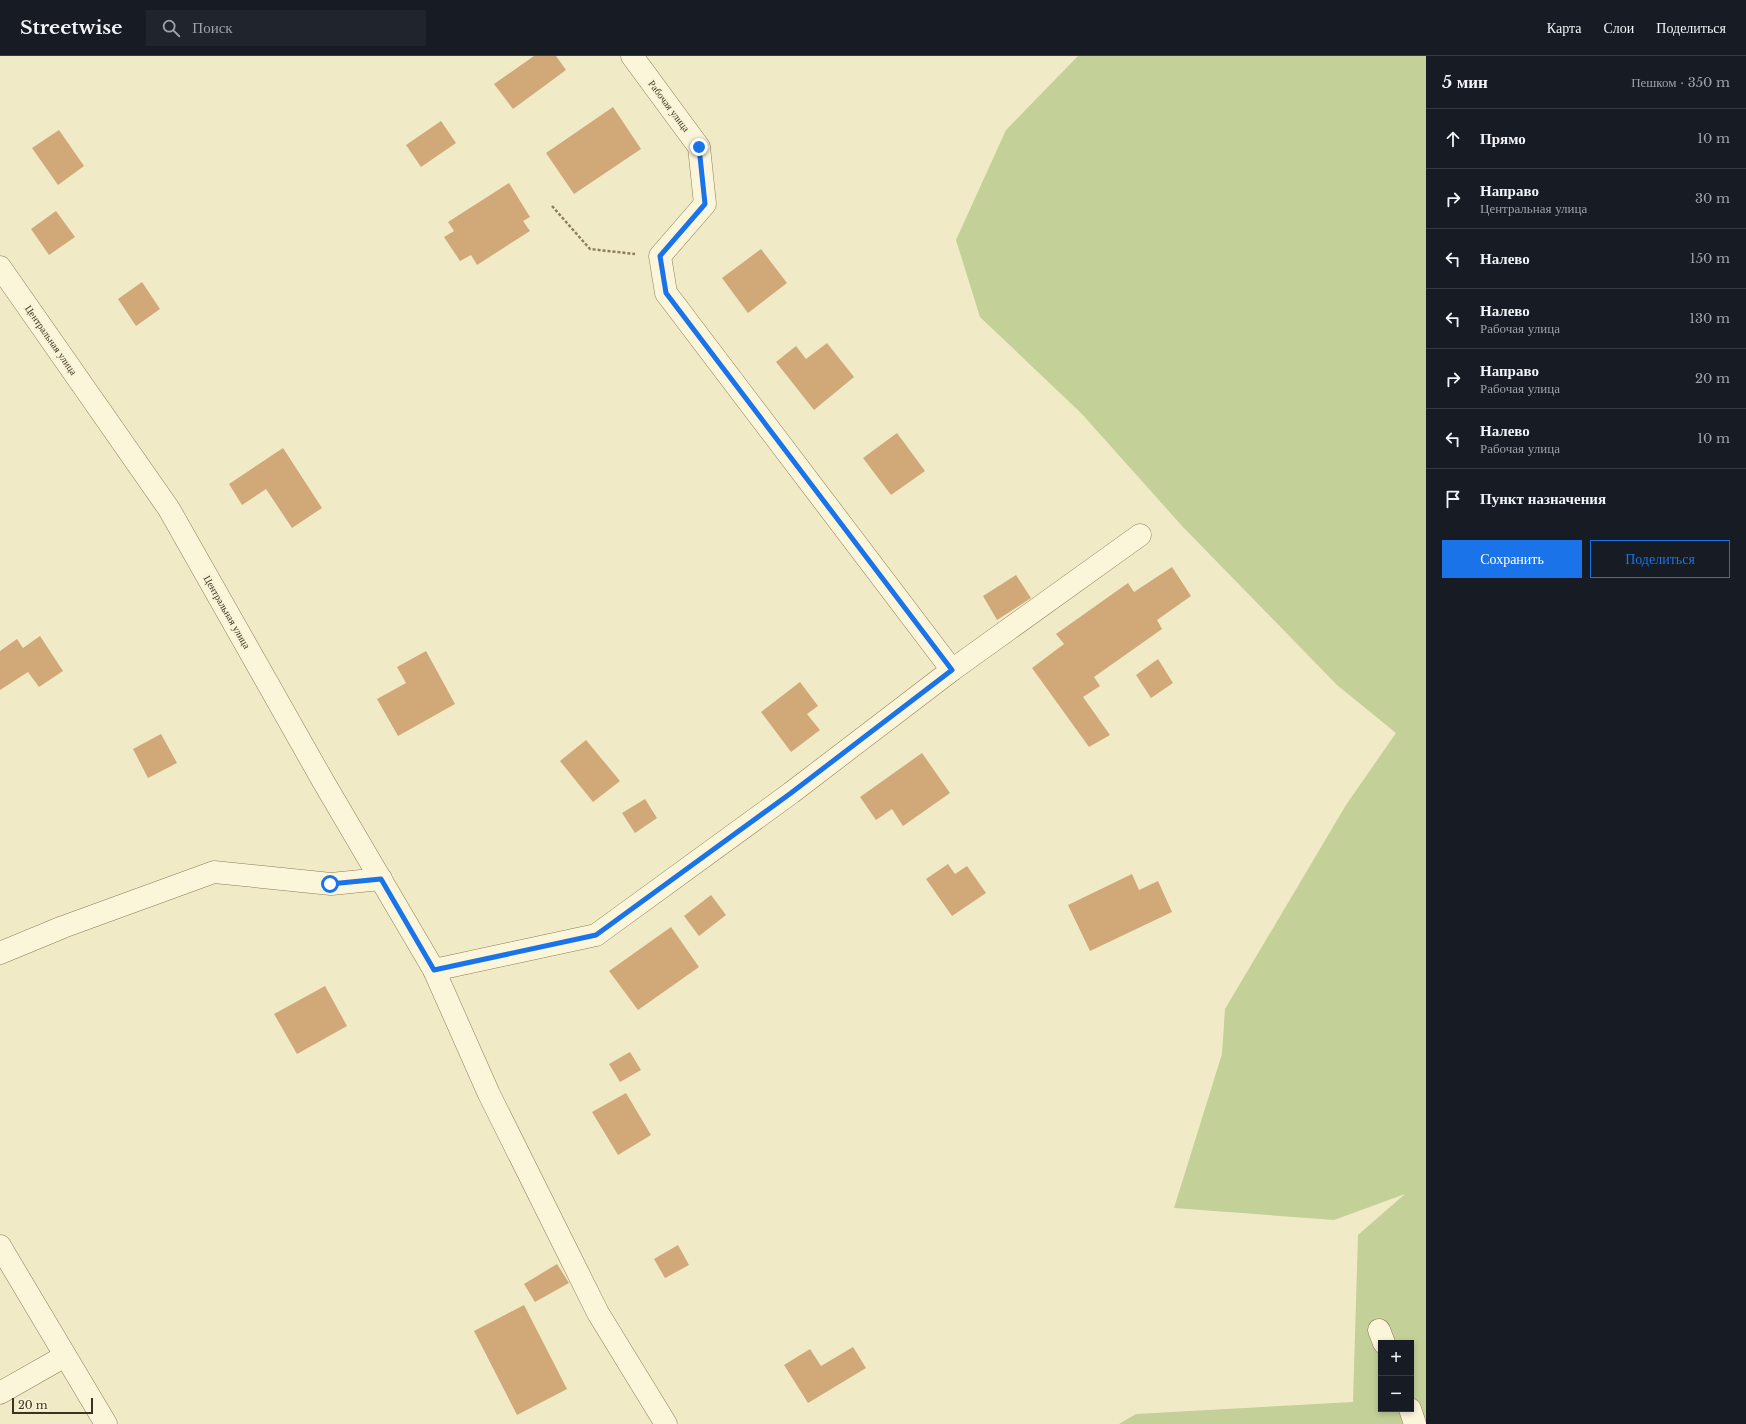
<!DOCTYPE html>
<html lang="ru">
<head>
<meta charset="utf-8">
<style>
	:root { --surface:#171b24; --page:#20242c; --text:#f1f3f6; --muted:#9ea1a6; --line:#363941; --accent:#1a73e8 }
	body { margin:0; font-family:"Libre Baskerville",serif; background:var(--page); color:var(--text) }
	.controls { position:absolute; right:12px; bottom:12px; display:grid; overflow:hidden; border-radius:0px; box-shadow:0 2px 6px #0003 }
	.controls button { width:36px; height:36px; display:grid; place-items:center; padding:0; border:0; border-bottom:1px solid var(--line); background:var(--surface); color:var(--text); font:20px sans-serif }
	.scale { position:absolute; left:12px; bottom:10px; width:81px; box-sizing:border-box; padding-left:4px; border:2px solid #3d311f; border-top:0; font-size:11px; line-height:14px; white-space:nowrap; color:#3d311f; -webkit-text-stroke:3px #f8f2d6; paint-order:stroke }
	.stop { position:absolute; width:12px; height:12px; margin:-9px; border:3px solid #1a73e8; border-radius:50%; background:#fff }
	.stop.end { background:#1a73e8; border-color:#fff; box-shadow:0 1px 4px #0008 }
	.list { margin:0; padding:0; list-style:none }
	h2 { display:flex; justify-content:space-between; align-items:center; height:52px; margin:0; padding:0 16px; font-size:17px }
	h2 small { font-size:13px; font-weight:400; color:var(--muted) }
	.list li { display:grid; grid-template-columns:26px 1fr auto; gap:12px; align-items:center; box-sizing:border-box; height:60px; padding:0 16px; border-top:1px solid var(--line) }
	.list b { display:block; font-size:15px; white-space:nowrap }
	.list p { margin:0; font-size:13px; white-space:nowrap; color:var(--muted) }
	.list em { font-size:13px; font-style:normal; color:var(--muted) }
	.actions { display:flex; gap:8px; padding:12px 16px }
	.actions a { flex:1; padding:9px 0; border:1px solid var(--accent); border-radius:0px; text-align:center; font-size:14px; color:var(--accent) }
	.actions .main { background:var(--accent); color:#fff }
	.icon { flex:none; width:22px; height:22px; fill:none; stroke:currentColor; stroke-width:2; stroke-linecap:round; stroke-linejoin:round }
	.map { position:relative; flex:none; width:1426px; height:1368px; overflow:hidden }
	header { display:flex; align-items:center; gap:24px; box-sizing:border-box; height:56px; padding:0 20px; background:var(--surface); border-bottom:1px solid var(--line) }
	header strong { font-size:19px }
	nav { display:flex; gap:22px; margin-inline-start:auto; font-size:14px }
	.search { width:280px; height:36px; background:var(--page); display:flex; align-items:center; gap:10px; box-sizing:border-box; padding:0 14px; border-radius:0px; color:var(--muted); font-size:15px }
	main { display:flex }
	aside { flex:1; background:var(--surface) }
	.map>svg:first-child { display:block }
	.green { fill:#c3d098; fill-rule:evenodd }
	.building { fill:#d1a979 }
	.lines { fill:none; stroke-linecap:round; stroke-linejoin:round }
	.minor-casing { stroke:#8e7c5a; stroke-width:23 }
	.tertiary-casing { stroke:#8e7c5a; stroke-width:23 }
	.path { stroke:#8e7c5a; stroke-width:2.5; stroke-dasharray:3 2; stroke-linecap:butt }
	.minor { stroke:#fbf5da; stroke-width:22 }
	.tertiary { stroke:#fbf5da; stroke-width:22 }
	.route { stroke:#1a73e8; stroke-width:5 }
	.labels { text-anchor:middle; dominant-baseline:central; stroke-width:4; stroke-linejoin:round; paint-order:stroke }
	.street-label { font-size:10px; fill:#3d311f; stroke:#f8f2d6 }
</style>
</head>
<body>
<header>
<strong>Streetwise</strong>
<div class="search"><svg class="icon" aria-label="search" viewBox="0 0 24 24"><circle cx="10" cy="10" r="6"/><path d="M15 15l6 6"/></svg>Поиск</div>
<nav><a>Карта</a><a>Слои</a><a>Поделиться</a></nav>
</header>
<main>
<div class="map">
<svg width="1426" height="1368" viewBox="0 0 1426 1368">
	<rect width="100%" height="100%" fill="#f1eac6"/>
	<path class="green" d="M1078,0H1426V1368H1119L1136,1358L1353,1346L1358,1179L1405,1138L1334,1164L1174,1152L1222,998L1225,953L1346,749L1396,677L1337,629L1183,471L1081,357L980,261L956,184L1006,74ZM1381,1287H1411V1353H1381Z"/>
	<g class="building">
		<polygon points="534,0 556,0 566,14 513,53 494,28"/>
		<polygon points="613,51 641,93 574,138 546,97"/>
		<polygon points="441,65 456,87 421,111 406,89"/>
		<polygon points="59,74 84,110 58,129 32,92"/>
		<polygon points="509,127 530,161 523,165 530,175 477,209 471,199 460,205 444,181 454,175 448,166"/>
		<polygon points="56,155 75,181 49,199 31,173"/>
		<polygon points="761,193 787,227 748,257 722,222"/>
		<polygon points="142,226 160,253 136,270 118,243"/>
		<polygon points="827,287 854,321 814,354 776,306 796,290 806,303"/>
		<polygon points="897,377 925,415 891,439 863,402"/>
		<polygon points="283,392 322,452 292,472 266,433 242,449 229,428"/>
		<polygon points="1172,511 1191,540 1157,564 1162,573 1094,621 1100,630 1083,641 1110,679 1089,691 1032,612 1064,588 1056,578 1128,527 1134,536"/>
		<polygon points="1016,519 1031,542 997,564 983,540"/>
		<polygon points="40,580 63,615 39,631 28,616 0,634 0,595 17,583 23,592"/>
		<polygon points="426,595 455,648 398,680 377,643 406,627 397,611"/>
		<polygon points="1158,603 1173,627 1151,642 1136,619"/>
		<polygon points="800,626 818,650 807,658 820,674 791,696 761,656"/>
		<polygon points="161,678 177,707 148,722 133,693"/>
		<polygon points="586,684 620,725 593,746 560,705"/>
		<polygon points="922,697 950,737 903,770 892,753 876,764 860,741"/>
		<polygon points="645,743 657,762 635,777 622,757"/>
		<polygon points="948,808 955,818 967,810 986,837 952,860 926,823"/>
		<polygon points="1132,818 1139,834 1158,825 1172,856 1090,895 1068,849"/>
		<polygon points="711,839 726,859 699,880 684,860"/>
		<polygon points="671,871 699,911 638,954 609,915"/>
		<polygon points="325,930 347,970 297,998 274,958"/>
		<polygon points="630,996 641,1014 620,1026 609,1008"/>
		<polygon points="626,1037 651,1079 618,1099 592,1056"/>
		<polygon points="678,1189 689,1209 665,1222 654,1203"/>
		<polygon points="557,1208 569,1227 535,1246 524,1228"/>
		<polygon points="524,1249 567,1333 517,1359 474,1275"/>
		<polygon points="853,1291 866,1312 808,1347 784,1309 810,1293 821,1310"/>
	</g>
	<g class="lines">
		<g class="minor-casing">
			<g id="minor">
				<polyline points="632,0 699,91 705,148 660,200 666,237 952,614"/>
				<polyline points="0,211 169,453 323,725 434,914 489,1038 598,1257 666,1368"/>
				<polyline points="0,897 63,871 214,816 331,828 381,823"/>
				<polyline points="434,914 596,879 791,737 952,614 1140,479"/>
				<polyline points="1379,1274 1384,1287"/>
				<polyline points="0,1337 65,1300"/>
				<polyline points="1410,1353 1415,1368"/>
			</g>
		</g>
		<g class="tertiary-casing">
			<polyline id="tertiary" points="0,1190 106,1368"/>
		</g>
		<polyline class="path" points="552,150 590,193 635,198"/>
		<use href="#minor" class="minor"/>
		<use href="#tertiary" class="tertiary"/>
	</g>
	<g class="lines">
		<polyline class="route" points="330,828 381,823 434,914 596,879 791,737 952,614 666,237 660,200 705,148 699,91"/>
	</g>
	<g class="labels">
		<g class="street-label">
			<text transform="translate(669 50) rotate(53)">Рабочая улица</text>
			<text transform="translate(51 284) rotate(55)">Центральная улица</text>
			<text transform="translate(227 556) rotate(60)">Центральная улица</text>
		</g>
	</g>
</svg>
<div class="controls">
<button>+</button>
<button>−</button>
</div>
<div class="scale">20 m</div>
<div class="stop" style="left:330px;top:828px"></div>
<div class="stop end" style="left:699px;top:91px"></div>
</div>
<aside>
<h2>5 мин<small>Пешком · 350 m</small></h2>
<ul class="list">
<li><svg class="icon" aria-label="ahead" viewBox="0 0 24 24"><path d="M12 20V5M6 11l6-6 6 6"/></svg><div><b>Прямо</b></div><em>10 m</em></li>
<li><svg class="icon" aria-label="right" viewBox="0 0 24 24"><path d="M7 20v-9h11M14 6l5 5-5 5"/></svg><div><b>Направо</b><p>Центральная улица</p></div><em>30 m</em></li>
<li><svg class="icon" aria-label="left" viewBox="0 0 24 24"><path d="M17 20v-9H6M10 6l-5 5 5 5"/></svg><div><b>Налево</b></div><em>150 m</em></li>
<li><svg class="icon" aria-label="left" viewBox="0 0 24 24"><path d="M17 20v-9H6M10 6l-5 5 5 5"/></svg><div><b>Налево</b><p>Рабочая улица</p></div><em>130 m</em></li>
<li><svg class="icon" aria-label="right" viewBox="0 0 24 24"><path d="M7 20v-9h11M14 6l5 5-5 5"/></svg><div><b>Направо</b><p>Рабочая улица</p></div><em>20 m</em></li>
<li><svg class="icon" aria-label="left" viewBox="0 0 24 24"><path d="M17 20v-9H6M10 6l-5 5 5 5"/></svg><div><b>Налево</b><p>Рабочая улица</p></div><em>10 m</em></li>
<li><svg class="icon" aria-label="arrive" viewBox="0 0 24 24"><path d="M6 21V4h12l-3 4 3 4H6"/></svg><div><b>Пункт назначения</b></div></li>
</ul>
<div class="actions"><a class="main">Сохранить</a><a>Поделиться</a></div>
</aside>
</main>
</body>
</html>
